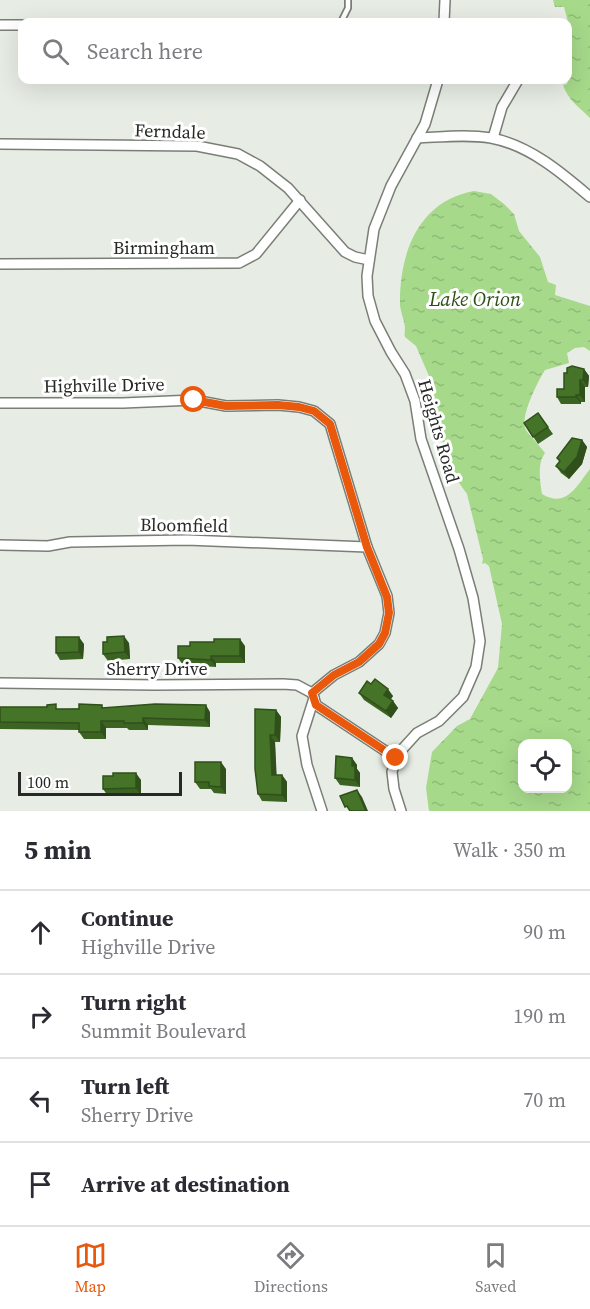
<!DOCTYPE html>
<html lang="en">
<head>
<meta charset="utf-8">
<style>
	:root { --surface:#fff; --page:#f2f2f3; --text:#2b2b33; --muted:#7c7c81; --line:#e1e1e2; --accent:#ea580c }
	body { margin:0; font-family:"Source Serif 4",serif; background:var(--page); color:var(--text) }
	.controls { position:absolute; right:18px; bottom:18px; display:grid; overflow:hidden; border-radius:12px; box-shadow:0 6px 24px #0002 }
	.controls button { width:54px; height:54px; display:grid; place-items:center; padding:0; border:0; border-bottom:2px solid var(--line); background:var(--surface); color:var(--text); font:30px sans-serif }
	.scale { position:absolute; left:18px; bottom:15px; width:164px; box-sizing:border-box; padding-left:6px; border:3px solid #272926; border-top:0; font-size:16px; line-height:21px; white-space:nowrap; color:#272926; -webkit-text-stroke:4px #fff; paint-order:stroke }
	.stop { position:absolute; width:18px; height:18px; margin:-14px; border:4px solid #ea580c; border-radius:50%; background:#fff }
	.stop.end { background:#ea580c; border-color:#fff; box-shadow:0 2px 6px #0008 }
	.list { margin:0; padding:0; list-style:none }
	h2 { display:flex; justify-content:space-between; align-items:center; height:78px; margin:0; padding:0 24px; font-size:26px }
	h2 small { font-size:20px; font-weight:400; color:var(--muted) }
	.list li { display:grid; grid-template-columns:39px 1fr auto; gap:18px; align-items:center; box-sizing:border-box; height:84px; padding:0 24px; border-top:2px solid var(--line) }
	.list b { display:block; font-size:22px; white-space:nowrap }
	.list p { margin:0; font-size:20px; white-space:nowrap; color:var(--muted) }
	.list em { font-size:20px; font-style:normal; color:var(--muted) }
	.icon { flex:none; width:33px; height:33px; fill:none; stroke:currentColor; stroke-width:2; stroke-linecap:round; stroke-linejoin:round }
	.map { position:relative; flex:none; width:590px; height:811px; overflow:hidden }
	.search { position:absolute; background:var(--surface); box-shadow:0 6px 24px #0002; left:18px; right:18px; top:18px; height:66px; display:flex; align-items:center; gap:15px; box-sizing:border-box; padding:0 21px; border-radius:12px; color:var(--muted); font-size:22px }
	.sheet { height:414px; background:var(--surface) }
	nav { display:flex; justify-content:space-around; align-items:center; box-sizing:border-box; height:84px; border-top:2px solid var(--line); background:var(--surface); font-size:16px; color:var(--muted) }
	nav a { display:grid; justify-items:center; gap:3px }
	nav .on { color:var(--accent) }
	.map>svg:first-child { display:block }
	.water { fill:url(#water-ripples); fill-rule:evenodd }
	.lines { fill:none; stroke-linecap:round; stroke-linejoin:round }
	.service-casing { stroke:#797f77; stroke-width:8 }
	.minor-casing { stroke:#797f77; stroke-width:12 }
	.service { stroke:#fff; stroke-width:4.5 }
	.minor { stroke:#fff; stroke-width:9 }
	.wall { fill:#3b6322 }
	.shaded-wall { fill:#30501b }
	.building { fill:#457327; stroke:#30501b; stroke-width:1.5 }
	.route { stroke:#ea580c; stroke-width:8 }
	.labels { text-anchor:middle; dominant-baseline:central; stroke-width:6; stroke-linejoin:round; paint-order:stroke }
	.street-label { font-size:18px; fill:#272926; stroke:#fff }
	.water-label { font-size:20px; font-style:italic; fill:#2e4e19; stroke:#fff }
</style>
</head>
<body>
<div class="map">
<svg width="590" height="811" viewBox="0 0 590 811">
	<defs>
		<pattern id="water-ripples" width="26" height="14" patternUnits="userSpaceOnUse" patternTransform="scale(1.5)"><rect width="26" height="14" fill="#a6d98a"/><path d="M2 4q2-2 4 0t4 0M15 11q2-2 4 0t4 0" fill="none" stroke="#8fba77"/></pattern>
	</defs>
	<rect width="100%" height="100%" fill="#e7ede4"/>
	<g class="water">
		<path d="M553,0H590V118C579,107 568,100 563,85L567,84L568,81V22L564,7H555Z"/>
		<path d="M474,191L491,194L504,204L514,214L519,231L540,257L548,282L556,285L555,295L590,306V351L584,347L575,348L567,353L569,363L545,370C538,381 519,418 526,430C528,434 541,447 545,453C537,464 540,481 542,494C567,509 577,485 590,469V811H429L426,788L432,752L457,726L470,719L498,668L502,624L489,566L485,563L482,564L483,559L467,494L457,480L444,451L440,426L436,424L438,421L432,383L416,346L405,337C404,334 405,331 405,328C405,322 401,314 400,305C399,254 418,201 474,191ZM522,744H568V788H522Z"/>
	</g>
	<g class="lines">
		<g class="service-casing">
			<polyline id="service" points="341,22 348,8 348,0"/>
		</g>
		<g class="minor-casing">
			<g id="minor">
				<polyline points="444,22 445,0"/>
				<polyline points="0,25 22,25"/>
				<path d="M417,138C442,137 467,134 491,138C529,145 562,173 590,197"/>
				<polyline points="493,138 502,107 518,80"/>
				<polyline points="0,144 197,146 238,154 260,166 288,188 345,252 355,257 369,260"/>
				<polyline points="0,264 239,263 256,254 300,200"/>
				<polyline points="0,403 123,403 194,400 226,406 278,405 299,407 314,411 330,424 367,547 387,596 389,613 385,633 379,644 359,662 334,675 312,693 314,698 302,736 307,765 322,811"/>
				<polyline points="0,545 48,546 70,542 187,540 367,547"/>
				<polyline points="0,683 155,685 283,684 297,685 312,693"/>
				<polyline points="314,698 316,705 396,758"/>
				<polyline points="401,811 394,789 392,772 397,755 417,733 439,721 463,697 476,667 480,641 473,598 459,549 421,439 415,401 405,374 391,352 375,321 368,296 367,276 374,229 391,186 425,124 438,80"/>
			</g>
		</g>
		<use href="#service" class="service"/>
		<use href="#minor" class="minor"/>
	</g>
	<g class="wall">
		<polygon points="584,369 589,376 588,387 585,387 585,402 581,402 581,404 561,404 557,397 564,389"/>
		<polygon points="538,413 553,434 538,444 524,423"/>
		<polygon points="582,440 587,447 582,464 569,479 561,473 556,466 560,462 557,458"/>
		<polygon points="129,643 130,659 108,661 103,654"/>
		<polygon points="84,644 83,659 60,660 56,653"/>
		<polygon points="245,646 245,663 216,663 216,667 183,665 178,658"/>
		<polygon points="371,684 393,696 390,700 393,701 398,708 391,718 364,700 359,693"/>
		<polygon points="0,707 59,709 104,708 210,712 210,727 148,725 148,730 129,730 127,728 106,728 106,739 84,739 79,732 79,730 0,729"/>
		<polygon points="276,710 281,717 280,742 275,742 276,775 282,775 287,782 287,802 262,801 258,794 255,769"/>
		<polygon points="352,758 357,765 357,769 360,773 360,787 340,785 335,778"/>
		<polygon points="226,769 226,794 214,793 211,789 200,789 195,782"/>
		<polygon points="113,776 141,780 141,795 108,796 103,789"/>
	</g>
	<g class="shaded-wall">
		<polygon points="584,369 589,376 588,387 583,380"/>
		<polygon points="580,380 585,387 585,402 580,395"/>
		<polygon points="576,395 581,402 581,404 576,397"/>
		<polygon points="582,440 587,447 582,464 569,479 564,472"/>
		<polygon points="124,636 129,643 130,659 125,652"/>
		<polygon points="79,637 84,644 83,659 79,652"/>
		<polygon points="240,639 245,646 245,663 240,656"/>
		<polygon points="211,656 216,663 216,667 211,660"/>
		<polygon points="388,689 393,696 389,702 384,695"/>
		<polygon points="393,701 398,708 391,718 386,711"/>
		<polygon points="206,705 210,712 210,727 205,720"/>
		<polygon points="276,710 281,717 280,742 275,735"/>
		<polygon points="143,718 148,725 148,730 143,723"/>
		<polygon points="101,721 106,728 106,739 101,732"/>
		<polygon points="270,735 275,742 277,782 272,775"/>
		<polygon points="352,758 357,765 357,769 360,773 360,787 355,780 352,766"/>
		<polygon points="221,762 226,769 226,794 221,787"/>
		<polygon points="136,773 141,780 141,795 136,788"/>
		<polygon points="282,775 287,782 287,802 282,795"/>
		<polygon points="357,790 362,797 368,811 366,811"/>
	</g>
	<g class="building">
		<polygon points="572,366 584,369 583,380 580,380 580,395 576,395 576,397 557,397 557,389 564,389 564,373 567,373 567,368"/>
		<polygon points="538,413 548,427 533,437 524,423"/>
		<polygon points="572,438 582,440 577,457 564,472 556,466 560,461 557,458"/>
		<polygon points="124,636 125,652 103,654 103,642 107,642 107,637"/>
		<polygon points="56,637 79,637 79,652 56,653"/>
		<polygon points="214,639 240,639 240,656 211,656 211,660 178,658 178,646 190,646 190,642 214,642"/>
		<polygon points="375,679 388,689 384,695 393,701 386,711 359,693 367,681 371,684"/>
		<polygon points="56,704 56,709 79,709 79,704 102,705 102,708 155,704 206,705 205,720 143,718 143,723 124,723 124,721 101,721 101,732 79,732 79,723 0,722 0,707 47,707 47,705"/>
		<polygon points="255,709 276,710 275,735 270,735 272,775 282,775 282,795 258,794 255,769"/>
		<polygon points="336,756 352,758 352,766 355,766 355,780 335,778"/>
		<polygon points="195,762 221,762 221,787 209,786 209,782 195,782"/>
		<polygon points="113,773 136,773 136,788 103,789 103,776 113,776"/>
		<polygon points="357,790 366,811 350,811 347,806 345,807 340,796"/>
	</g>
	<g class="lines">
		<polyline class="route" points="194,400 226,406 278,405 299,407 314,411 330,424 367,547 387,597 389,613 385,633 379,644 359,662 334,675 312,693 316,705 396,758"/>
	</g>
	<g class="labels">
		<g class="street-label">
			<text transform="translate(170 131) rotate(2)">Ferndale</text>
			<text x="164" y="247">Birmingham</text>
			<text transform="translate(104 385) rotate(-1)">Highville Drive</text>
			<text transform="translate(439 431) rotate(74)">Heights Road</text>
			<text transform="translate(184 525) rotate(1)">Bloomfield</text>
			<text x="157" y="668">Sherry Drive</text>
		</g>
		<g class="water-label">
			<text x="475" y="299">Lake Orion</text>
		</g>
	</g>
</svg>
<div class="controls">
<button><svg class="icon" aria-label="locate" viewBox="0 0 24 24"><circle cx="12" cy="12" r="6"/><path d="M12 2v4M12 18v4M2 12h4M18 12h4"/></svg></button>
</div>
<div class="scale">100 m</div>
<div class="stop" style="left:194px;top:400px"></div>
<div class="stop end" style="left:396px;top:758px"></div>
<div class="search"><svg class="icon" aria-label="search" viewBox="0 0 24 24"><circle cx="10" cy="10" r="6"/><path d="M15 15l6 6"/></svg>Search here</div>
</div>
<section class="sheet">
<h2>5 min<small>Walk · 350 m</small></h2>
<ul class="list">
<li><svg class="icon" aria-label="ahead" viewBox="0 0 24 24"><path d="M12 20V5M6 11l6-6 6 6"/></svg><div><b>Continue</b><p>Highville Drive</p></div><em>90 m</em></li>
<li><svg class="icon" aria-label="right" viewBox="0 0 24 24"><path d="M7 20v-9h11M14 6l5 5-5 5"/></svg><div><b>Turn right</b><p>Summit Boulevard</p></div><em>190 m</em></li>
<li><svg class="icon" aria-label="left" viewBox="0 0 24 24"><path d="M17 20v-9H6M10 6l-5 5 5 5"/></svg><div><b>Turn left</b><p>Sherry Drive</p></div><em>70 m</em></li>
<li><svg class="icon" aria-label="arrive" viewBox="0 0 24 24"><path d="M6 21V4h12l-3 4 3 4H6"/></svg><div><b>Arrive at destination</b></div></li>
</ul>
</section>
<nav>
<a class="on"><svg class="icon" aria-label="map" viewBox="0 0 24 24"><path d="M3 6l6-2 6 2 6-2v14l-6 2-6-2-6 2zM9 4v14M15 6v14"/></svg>Map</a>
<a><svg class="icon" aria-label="directions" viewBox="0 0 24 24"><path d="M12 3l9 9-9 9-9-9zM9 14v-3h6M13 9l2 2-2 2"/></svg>Directions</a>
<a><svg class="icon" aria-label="saved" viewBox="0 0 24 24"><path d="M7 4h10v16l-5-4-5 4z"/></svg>Saved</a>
</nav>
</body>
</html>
